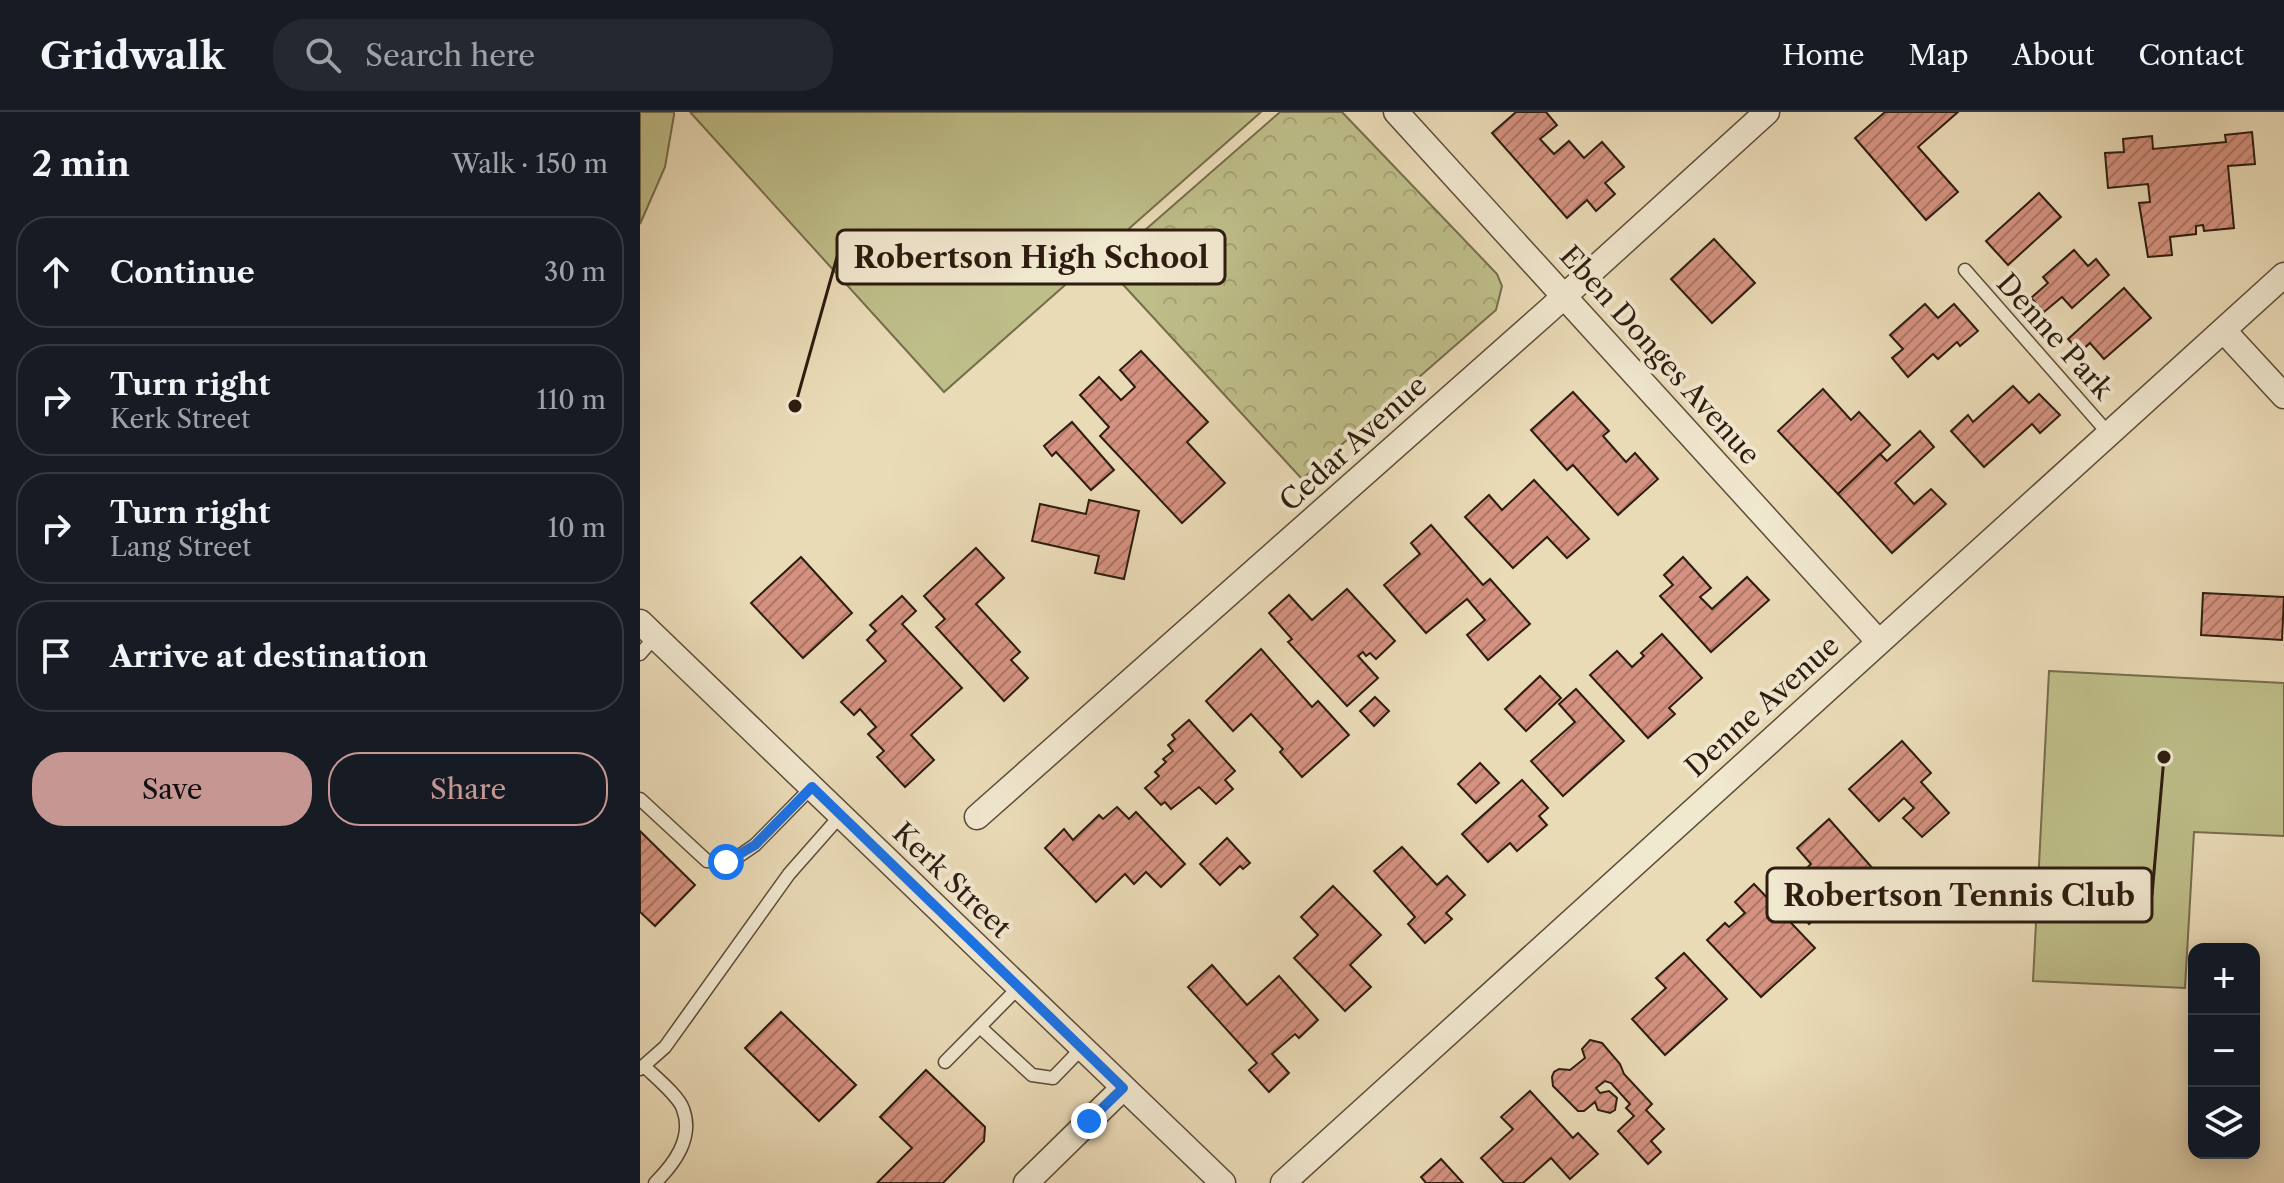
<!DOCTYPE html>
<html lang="en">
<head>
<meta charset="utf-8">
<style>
	:root { --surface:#171b24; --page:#242831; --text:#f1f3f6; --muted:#9ea1a6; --line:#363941; --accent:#c59692 }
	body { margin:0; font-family:"Libre Caslon Text",serif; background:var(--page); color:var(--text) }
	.controls { position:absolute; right:24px; bottom:24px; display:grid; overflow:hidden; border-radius:16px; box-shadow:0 4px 20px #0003 }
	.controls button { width:72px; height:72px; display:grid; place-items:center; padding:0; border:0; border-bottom:2px solid var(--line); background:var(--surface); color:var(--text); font:40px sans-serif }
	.stop { position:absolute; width:24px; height:24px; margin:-18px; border:6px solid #1a73e8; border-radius:50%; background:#fff }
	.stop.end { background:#1a73e8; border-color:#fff; box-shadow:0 2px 8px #0008 }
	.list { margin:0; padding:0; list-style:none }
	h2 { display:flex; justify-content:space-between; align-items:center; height:104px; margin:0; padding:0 32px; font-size:34px }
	h2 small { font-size:26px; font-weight:400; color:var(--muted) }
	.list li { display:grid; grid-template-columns:52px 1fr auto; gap:24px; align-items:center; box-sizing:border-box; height:112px; margin:0 16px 16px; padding:0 16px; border:2px solid var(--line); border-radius:32px }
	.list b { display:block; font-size:30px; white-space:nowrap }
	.list p { margin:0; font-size:26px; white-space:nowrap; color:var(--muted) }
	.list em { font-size:26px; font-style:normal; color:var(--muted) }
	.actions { display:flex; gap:16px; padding:24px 32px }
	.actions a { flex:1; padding:18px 0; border:2px solid var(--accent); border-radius:32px; text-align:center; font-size:28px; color:var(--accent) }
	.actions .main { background:var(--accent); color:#111 }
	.icon { flex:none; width:44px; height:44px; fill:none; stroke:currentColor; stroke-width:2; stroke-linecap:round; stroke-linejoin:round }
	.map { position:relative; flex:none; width:1644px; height:1071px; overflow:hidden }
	header { display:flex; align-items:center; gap:48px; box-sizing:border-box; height:112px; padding:0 40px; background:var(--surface); border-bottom:2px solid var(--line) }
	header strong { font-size:38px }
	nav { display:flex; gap:44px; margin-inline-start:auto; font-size:28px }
	.search { width:560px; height:72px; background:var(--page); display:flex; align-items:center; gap:20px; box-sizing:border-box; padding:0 28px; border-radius:32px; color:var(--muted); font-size:30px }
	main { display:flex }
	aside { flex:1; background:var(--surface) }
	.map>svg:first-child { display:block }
	.grass { fill:#bebe89; stroke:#766d4c; stroke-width:2 }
	.forest { fill:url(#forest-crowns); stroke:#766d4c; stroke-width:2 }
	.building { fill:url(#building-hatch); stroke:#2d1c0f; stroke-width:2 }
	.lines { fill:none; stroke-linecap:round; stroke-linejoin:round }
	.service-casing { stroke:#5c4c39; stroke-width:15 }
	.minor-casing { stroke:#5c4c39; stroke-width:27 }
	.service { stroke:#f1e8d0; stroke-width:12 }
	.minor { stroke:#f1e8d0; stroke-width:24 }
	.route { stroke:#1a73e8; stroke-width:10 }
	.labels { text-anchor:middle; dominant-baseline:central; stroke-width:8; stroke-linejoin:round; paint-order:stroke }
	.street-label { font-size:28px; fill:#2d1c0f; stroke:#f1e8d0 }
	.leader { fill:none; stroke:#2d1c0f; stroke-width:3 }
	.callout-dot { fill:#2d1c0f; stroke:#f1e8d0; stroke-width:3 }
	.callout { fill:#f1e8d0; stroke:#2d1c0f; stroke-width:3 }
	.callout-label { font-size:30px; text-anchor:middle; font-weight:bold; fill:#2d1c0f }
</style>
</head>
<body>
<header>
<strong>Gridwalk</strong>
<div class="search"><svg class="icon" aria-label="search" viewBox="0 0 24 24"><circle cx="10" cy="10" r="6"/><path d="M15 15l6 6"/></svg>Search here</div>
<nav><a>Home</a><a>Map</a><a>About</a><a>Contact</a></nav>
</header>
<main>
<aside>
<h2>2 min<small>Walk · 150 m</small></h2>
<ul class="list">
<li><svg class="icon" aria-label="ahead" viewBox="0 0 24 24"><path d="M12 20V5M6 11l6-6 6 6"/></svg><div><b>Continue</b></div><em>30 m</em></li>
<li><svg class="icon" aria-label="right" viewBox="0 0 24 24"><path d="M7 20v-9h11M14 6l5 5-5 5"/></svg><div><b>Turn right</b><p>Kerk Street</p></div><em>110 m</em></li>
<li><svg class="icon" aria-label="right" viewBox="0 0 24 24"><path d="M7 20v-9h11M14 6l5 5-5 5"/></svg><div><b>Turn right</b><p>Lang Street</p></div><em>10 m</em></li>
<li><svg class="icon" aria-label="arrive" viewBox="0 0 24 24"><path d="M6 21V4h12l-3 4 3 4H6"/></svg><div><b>Arrive at destination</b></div></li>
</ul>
<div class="actions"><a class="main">Save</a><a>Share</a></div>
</aside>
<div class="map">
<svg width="1644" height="1071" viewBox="0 0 1644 1071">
	<defs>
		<pattern id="forest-crowns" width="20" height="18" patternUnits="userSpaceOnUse" patternTransform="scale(2)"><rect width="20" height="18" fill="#bebe89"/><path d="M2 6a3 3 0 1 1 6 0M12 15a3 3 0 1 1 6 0" fill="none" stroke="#a4a375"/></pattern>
		<pattern id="building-hatch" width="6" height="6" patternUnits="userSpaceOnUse" patternTransform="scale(2)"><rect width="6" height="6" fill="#d59280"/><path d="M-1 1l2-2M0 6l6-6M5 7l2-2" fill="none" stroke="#ad7667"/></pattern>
	</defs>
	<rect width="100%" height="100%" fill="#eadbb7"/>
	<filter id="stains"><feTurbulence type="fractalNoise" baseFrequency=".0025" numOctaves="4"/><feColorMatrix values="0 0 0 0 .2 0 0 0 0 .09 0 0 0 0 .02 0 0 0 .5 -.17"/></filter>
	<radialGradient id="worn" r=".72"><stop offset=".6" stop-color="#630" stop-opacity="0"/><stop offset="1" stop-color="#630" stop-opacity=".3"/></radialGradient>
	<g class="grass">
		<polygon points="0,0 34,0 34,3 25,55 0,112"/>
		<polygon points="50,0 621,0 304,280"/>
		<polygon points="1409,559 1644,571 1644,724 1554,720 1545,876 1393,869"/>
	</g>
	<polygon class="forest" points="640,0 702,0 857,162 862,174 856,198 662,367 465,153"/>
	<g class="building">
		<polygon points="876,0 906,0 917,13 900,27 914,42 929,29 944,46 962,30 984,55 965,71 975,82 956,99 947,88 927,106 852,21"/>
		<polygon points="1245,0 1318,0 1278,35 1318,80 1286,108 1215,26"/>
		<polygon points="1612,20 1615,52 1588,54 1594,116 1564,119 1563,113 1556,114 1556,122 1530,125 1532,143 1508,145 1499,91 1510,90 1508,72 1468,76 1465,41 1484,40 1483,27 1512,24 1513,37 1586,30 1585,23"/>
		<polygon points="1399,81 1421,105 1368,153 1346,129"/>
		<polygon points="1074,127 1115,171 1072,211 1031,167"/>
		<polygon points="1434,138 1448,154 1456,147 1469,163 1432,196 1422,185 1404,200 1391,186 1408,171 1403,165"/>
		<polygon points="1484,176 1511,206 1464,247 1450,231 1440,240 1428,227"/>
		<polygon points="1285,192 1298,206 1314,192 1338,219 1320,234 1317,230 1298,247 1293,242 1268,265 1252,246 1263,237 1250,223"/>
		<polygon points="501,239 568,310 547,330 585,371 542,411 460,324 469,315 440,283 459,265 481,288 495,275 480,258"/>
		<polygon points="1373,274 1389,291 1399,282 1420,303 1400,321 1392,312 1344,355 1311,319 1328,303 1333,310"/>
		<polygon points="1183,277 1211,308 1219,300 1250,333 1198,382 1138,319"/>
		<polygon points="933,280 969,319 963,324 986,350 995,341 1018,367 978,403 933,353 927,358 891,318"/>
		<polygon points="432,310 474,358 451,378 416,340 412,344 404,334"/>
		<polygon points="1280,319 1294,335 1255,371 1274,392 1291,377 1306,392 1252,441 1198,382 1240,342 1247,349"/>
		<polygon points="894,368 949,427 927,446 907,425 873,456 825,405 849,383 862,398"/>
		<polygon points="449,388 499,399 484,467 455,461 459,444 392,429 400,392 446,402"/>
		<polygon points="791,413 843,473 850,467 890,512 848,548 827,523 845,508 827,487 786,521 744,473 780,442 771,431"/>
		<polygon points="336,436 364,466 336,492 380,540 371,548 388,566 364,589 296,515 305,507 284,484"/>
		<polygon points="161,445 212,501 163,546 111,491"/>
		<polygon points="1043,445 1071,476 1060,485 1072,497 1107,465 1129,488 1071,540 1020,484 1033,473 1024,463"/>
		<polygon points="707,477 755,529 736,547 730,541 726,544 723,540 718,544 738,566 707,594 648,530 652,527 629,501 649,483 672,508"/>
		<polygon points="1563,481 1644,485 1642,528 1561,523"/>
		<polygon points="262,484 276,499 262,512 322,576 271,623 294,648 265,675 237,645 244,639 228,622 236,615 220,597 214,603 201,590 246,549 227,528 236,519 230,513"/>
		<polygon points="1022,522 1062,566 1029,596 1035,602 1008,626 950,563 977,539 992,555 1004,544 1001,541"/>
		<polygon points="621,537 672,595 678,589 709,623 662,665 640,640 643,637 611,602 593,619 566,589"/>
		<polygon points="900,564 921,586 886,619 865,597"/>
		<polygon points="936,577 984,629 923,684 891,649 935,610 919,592"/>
		<polygon points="735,585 749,599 734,614 720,599"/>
		<polygon points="549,608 595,659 585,668 593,677 576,692 559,675 531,697 525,690 521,693 505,676 519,664 515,660 526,650 523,647 533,639 528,633 535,627 532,623"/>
		<polygon points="1262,629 1291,661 1281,670 1309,701 1282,725 1263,706 1274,696 1264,686 1239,709 1209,677"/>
		<polygon points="840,651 859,671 836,691 818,672"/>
		<polygon points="882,668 908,696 899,704 907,713 877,739 870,731 848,750 822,722"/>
		<polygon points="477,695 489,707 496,700 545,752 521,775 506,760 494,772 485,762 456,790 405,736 424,717 433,728 459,703 463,707"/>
		<polygon points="1189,707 1242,767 1210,795 1192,775 1184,782 1192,791 1169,812 1141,780 1171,752 1157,736"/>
		<polygon points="0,719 55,773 15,814 0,800"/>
		<polygon points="587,726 610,751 603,757 600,754 580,773 560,752"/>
		<polygon points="762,735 797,773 807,764 825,783 806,801 812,807 785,831 768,812 775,805 734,759"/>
		<polygon points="1114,772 1175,836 1121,885 1067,828 1085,811 1089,815 1105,801 1095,790"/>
		<polygon points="693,774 741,823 710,853 731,875 705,899 654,846 678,823 661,805"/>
		<polygon points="1044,841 1087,887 1025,943 992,907 1026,876 1016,866"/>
		<polygon points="572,853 607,893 639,864 678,908 659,926 655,922 632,942 649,961 629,980 609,958 617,951 548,875"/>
		<polygon points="141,900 216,973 179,1009 105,936"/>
		<polygon points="950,928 962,931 980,952 984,962 1012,992 1006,998 1024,1017 1011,1029 1021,1040 1008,1052 978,1019 994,1004 986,996 990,992 971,971 965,969 956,976 960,981 969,979 977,986 975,998 970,1001 958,998 955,990 944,999 938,999 913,974 912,965 914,960 919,957 930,958 945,946 942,937"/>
		<polygon points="286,958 345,1015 344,1029 303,1071 237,1071 272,1036 240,1005"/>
		<polygon points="890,979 933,1026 938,1021 958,1042 930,1067 911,1046 883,1071 864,1071 841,1046 873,1017 861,1005"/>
		<polygon points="801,1047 823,1071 786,1071 781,1065"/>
	</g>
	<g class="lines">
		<g class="service-casing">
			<g id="service">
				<polyline points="1325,158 1469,322"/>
				<polyline points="0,542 15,525"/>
				<polyline points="0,687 67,749 86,750 99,744 115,733 172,675"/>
				<polyline points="340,915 392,963 413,966 443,935"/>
				<polyline points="305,950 380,874"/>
				<path d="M4,954C14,964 39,984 43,997C54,1026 34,1052 15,1071"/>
				<polyline points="0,957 25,935 149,762 201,703"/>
			</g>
		</g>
		<g class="minor-casing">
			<g id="minor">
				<polyline points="756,0 1238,529"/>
				<polyline points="1584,219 1644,284"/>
				<polyline points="0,510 583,1071"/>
				<polyline points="337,705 908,199 1127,0"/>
				<polyline points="386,1071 483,976"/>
				<polyline points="643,1071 1644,163"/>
			</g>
		</g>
		<use href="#service" class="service"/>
		<use href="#minor" class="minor"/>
	</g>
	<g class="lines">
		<polyline class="route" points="86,750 115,733 172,675 483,976 449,1009"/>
	</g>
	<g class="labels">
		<g class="street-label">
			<text transform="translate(1415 224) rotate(48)">Denne Park</text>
			<text transform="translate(1020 243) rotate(48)">Eben Donges Avenue</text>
			<text transform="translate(713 331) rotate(-42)">Cedar Avenue</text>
			<text transform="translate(1122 594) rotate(-42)">Denne Avenue</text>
			<text transform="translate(312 768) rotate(44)">Kerk Street</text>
		</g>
	</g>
	<path class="leader" d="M155 294L197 145M1524 645L1512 783"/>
	<g class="callout-dot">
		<circle cx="155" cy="294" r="8"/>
		<circle cx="1524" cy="645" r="8"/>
	</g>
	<g class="callout">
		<rect x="197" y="118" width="388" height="54" rx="8"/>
		<rect x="1127" y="756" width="385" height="54" rx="8"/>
	</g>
	<g class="callout-label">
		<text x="391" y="156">Robertson High School</text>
		<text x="1319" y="794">Robertson Tennis Club</text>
	</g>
	<rect width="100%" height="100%" filter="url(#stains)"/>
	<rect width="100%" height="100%" fill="url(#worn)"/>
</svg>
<div class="controls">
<button>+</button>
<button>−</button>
<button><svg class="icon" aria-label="layers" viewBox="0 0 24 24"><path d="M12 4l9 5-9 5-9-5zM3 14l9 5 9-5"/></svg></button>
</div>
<div class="stop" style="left:86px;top:750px"></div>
<div class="stop end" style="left:449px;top:1009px"></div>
</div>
</main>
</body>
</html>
